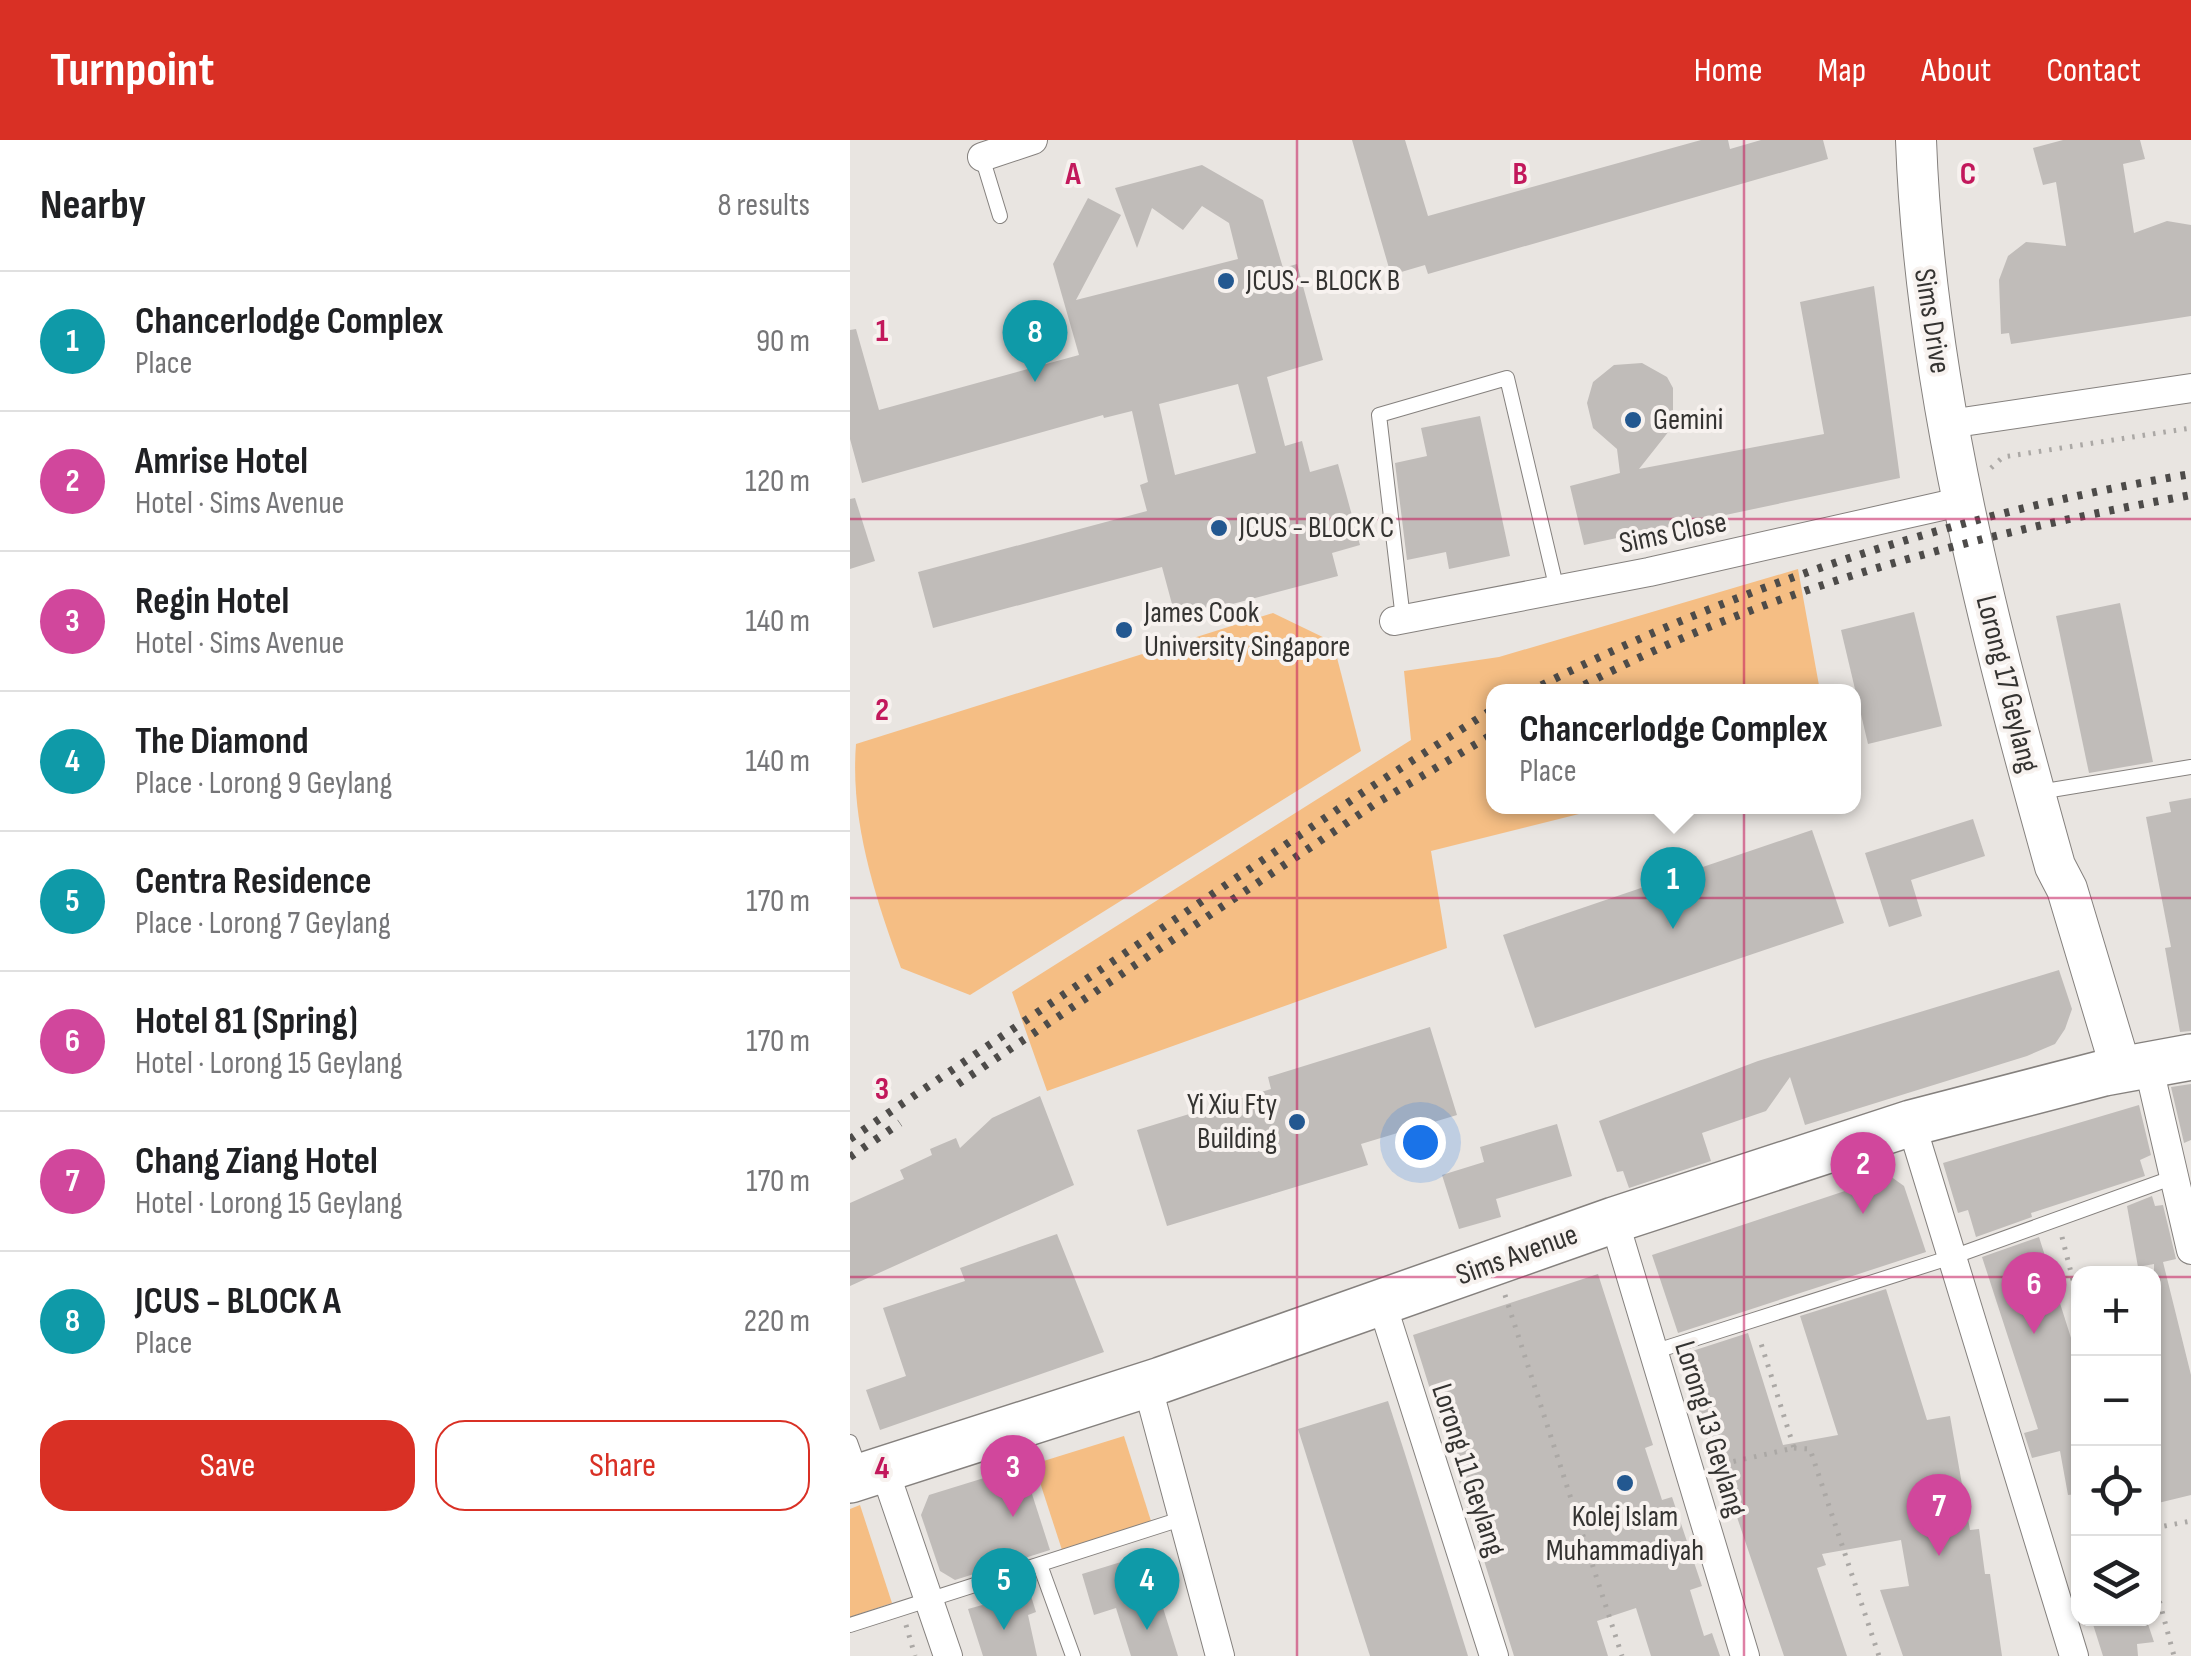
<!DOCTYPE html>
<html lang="en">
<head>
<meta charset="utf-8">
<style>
	:root { --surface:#fff; --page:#f6f6f6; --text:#202124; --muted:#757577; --line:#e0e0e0; --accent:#d93025 }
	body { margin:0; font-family:"Sofia Sans Condensed",sans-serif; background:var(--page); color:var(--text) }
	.controls { position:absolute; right:30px; bottom:30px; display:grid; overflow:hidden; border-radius:20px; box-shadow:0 2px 8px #0004 }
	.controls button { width:90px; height:90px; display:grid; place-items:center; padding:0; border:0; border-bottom:2px solid var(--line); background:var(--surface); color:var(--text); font:50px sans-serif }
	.you { position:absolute; left:570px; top:1002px; width:35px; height:35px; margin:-25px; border:8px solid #fff; border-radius:50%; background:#1a73e8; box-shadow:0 0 0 15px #1a73e833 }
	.badge { display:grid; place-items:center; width:65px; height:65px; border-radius:50%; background:var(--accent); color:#fff; font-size:32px; font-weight:700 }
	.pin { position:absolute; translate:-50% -82px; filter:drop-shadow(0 2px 5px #0008) }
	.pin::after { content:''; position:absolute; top:52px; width:35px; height:30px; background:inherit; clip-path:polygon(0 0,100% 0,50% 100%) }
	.popup { position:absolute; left:636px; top:544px; width:375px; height:130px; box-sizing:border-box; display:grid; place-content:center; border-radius:20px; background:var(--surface); filter:drop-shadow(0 2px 8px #0005); font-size:32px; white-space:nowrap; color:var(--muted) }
	.popup b { font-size:38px; color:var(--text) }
	.popup::after { content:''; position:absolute; left:50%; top:100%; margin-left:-20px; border:20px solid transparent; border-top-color:var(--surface) }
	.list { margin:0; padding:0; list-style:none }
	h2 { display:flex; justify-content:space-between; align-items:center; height:130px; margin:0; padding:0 40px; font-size:42px }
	h2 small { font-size:32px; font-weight:400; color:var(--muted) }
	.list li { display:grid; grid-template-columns:65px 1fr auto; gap:30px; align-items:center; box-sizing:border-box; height:140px; padding:0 40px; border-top:2px solid var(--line) }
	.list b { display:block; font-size:38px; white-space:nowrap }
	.list p { margin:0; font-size:32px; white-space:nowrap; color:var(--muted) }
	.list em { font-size:32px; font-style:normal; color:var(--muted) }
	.actions { display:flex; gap:20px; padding:30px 40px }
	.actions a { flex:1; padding:22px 0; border:2px solid var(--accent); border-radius:30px; text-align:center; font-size:35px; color:var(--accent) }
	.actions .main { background:var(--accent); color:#fff }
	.icon { flex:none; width:55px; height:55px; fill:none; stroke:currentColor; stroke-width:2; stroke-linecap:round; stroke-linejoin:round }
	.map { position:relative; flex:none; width:1341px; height:1516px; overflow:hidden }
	header { display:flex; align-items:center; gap:60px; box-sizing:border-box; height:140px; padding:0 50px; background:var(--accent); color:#fff }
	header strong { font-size:48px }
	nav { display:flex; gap:55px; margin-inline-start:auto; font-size:35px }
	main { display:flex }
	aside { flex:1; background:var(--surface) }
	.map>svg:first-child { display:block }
	.green { fill:#f5be84 }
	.building { fill:#c0bcb9; fill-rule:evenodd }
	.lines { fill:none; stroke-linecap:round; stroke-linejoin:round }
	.lane-casing { stroke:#85817e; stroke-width:16 }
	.street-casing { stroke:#85817e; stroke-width:30 }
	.secondary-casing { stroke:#85817e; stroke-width:42 }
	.primary-casing { stroke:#85817e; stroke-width:48 }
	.path { stroke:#aba8a5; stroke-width:5; stroke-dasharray:2.5 8; stroke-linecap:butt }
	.lane { stroke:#fff; stroke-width:14 }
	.street { stroke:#fff; stroke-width:28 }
	.secondary { stroke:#fff; stroke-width:40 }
	.primary { stroke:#fff; stroke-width:45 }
	.rail { stroke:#4d4b49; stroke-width:8; stroke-dasharray:5 10; stroke-linecap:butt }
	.grid { fill:none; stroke:#c2185b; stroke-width:2.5; stroke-opacity:0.55 }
	.poi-dot { fill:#235890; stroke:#f7f2ef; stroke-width:4 }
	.labels { text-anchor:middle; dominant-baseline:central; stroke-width:8; stroke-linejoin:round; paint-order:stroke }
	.poi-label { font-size:30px; fill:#343331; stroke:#f7f2ef; text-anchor:start }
	.street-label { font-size:30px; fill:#343331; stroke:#f7f2ef }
	.grid-label { font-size:32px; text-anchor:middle; font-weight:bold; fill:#c2185b; stroke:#f7f2ef; stroke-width:8; stroke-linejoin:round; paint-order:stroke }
</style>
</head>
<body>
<header>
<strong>Turnpoint</strong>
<nav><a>Home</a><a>Map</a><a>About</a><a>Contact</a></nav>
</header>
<main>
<aside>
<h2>Nearby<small>8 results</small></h2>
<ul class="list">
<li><span class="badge" style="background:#0f9aa8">1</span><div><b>Chancerlodge Complex</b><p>Place</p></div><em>90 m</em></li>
<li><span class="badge" style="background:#d1479c">2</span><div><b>Amrise Hotel</b><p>Hotel · Sims Avenue</p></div><em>120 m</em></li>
<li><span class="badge" style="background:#d1479c">3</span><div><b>Regin Hotel</b><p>Hotel · Sims Avenue</p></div><em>140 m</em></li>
<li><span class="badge" style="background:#0f9aa8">4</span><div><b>The Diamond</b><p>Place · Lorong 9 Geylang</p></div><em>140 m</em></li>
<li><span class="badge" style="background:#0f9aa8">5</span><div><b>Centra Residence</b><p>Place · Lorong 7 Geylang</p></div><em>170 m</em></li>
<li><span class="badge" style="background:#d1479c">6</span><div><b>Hotel 81 (Spring)</b><p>Hotel · Lorong 15 Geylang</p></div><em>170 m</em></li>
<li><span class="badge" style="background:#d1479c">7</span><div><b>Chang Ziang Hotel</b><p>Hotel · Lorong 15 Geylang</p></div><em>170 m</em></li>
<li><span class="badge" style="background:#0f9aa8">8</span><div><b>JCUS - BLOCK A</b><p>Place</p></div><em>220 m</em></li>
</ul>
<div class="actions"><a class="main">Save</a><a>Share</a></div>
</aside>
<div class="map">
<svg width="1341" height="1516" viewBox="0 0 1341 1516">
	<rect width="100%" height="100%" fill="#e9e5e1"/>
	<g class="green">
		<polygon points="948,429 970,551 643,552 643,666 757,667 581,711 597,808 197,951 162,852 561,600 554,531 649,517"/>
		<path d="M423,473L483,502L511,611L120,855L51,828C25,757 0,681 6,604Z"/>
		<polygon points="274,1296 301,1381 212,1410 184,1324"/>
		<polygon points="10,1365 42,1463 0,1477 0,1369"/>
	</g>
	<g class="building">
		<polygon points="502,0 555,0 578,76 851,0 878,0 880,9 911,0 973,0 978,19 578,134 575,125 541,135"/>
		<polygon points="1213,0 1290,0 1295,19 1273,24 1284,93 1317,81 1341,85 1341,176 1161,204 1159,193 1151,194 1149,140 1158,116 1176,102 1216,106 1206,42 1193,45 1183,8"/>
		<path d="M352,25L413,60L433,128L447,124L473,220L417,237L435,306L452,301L460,332L488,324L510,405L482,413L488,436L326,479L312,427L83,488L68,432L297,371L290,345L298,342L282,271L254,278L253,275L12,343L0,299V190L6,189L29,270L229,215L203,124L238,58L271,75L226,160L388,119L379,83L352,66L333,90L302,68L287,108L265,48ZM388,244L406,313L325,335L309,264Z"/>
		<polygon points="1024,146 1050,338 734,405 720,346 770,333 767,309 743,288 737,263 743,242 764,225 792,223 817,237 823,248 823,286 789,329 974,294 950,162"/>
		<polygon points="630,276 660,416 599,429 596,412 557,420 545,323 577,316 571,288"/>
		<polygon points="5,358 25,421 0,429 0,359"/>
		<polygon points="1270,463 1303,622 1239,633 1206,476"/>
		<polygon points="1064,472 1092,586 1018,604 991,490"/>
		<polygon points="1341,658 1341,891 1330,892 1315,808 1321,807 1296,677 1321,672 1319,662"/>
		<polygon points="1123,679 1135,716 1061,740 1072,776 1039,787 1015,713"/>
		<polygon points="962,690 994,783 685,888 653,795"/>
		<polygon points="1209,830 1222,869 1215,889 1205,904 1177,916 955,985 940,937 916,971 852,993 861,1021 779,1048 773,1031 767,1032 749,981 908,921"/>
		<polygon points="580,887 607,975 511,1004 518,1025 317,1086 287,990 421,949 418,937"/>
		<polygon points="1341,944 1341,1000 1334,1003 1321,947"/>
		<polygon points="190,956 224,1045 0,1146 0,1063 54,1039 50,1030 82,1015 80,1009 106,998 110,1008 142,978"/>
		<polygon points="1289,965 1301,1015 1290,1020 1295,1036 1181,1073 1182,1077 1126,1097 1118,1070 1108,1073 1093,1023"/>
		<polygon points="707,984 722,1036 646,1059 651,1077 609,1089 592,1035 634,1022 630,1007"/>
		<polygon points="1040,1036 1054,1046 1076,1112 828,1193 802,1115"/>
		<polygon points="1302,1056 1305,1066 1313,1065 1326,1119 1313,1122 1341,1235 1341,1355 1304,1364 1304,1124 1288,1127 1277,1066"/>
		<polygon points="207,1094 254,1212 30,1290 16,1250 56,1236 33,1168 115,1141 110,1128"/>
		<polygon points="1189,1097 1228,1220 1228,1354 1218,1355 1210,1311 1182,1318 1174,1293 1188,1289 1132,1117"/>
		<polygon points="748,1134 803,1305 795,1308 812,1360 822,1357 852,1446 840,1450 854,1496 862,1493 870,1516 801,1516 786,1468 747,1481 758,1516 664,1516 563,1195"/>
		<polygon points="1036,1149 1077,1280 1100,1276 1120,1390 1129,1389 1135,1434 1140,1434 1152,1516 1053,1516 1030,1450 1059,1446 1051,1400 972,1414 976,1425 967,1428 997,1516 934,1516 867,1318 862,1319 849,1276 830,1215 898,1193 933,1305 988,1295 950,1176"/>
		<polygon points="538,1261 555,1314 618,1516 520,1516 476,1378 448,1289"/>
		<polygon points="173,1326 200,1410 105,1440 90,1431 71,1375 79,1355"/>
		<polygon points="297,1414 309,1455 328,1516 281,1516 266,1468 244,1475 232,1434"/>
		<polygon points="176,1440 186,1472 178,1475 187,1516 133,1516 118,1469 143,1462 130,1454"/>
		<polygon points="1241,1478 1296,1478 1304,1502 1287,1504 1288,1516 1253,1516"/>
	</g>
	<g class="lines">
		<g class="lane-casing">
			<g id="lane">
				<polyline points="132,17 150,76"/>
				<polyline points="553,479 529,275 657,238 707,450"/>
				<polyline points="1189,652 1341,627"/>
				<polyline points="803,1212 1108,1115 1327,1036"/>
				<polyline points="0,1302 10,1330"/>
				<polyline points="190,1425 223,1516"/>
				<polyline points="0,1485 334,1378"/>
			</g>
		</g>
		<g class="street-casing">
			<g id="street">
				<polyline points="132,17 183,0"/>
				<polyline points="1099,284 1341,248"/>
				<polyline points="544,481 799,432 1114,361"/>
				<polyline points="1298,924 1341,1110"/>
				<polyline points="1061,983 1224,1516"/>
				<polyline points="764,1080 895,1516"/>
				<polyline points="532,1164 644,1516"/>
				<polyline points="297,1244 370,1516"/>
				<polyline points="34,1329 98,1516"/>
			</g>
		</g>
		<g class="secondary-casing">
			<path id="secondary" d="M1066,0C1075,246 1139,490 1205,726L1217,749L1271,929"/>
		</g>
		<g class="primary-casing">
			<polyline id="primary" points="0,1340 311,1240 764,1080 1061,983 1254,933 1341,917"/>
		</g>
		<g class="path">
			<polyline points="1141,328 1153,317 1341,288"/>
			<polyline points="1212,1097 1228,1160"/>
			<polyline points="655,1155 772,1516"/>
			<polyline points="944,1308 960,1309 1029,1516"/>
			<polyline points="863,1326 944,1308 909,1197"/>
			<polyline points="1304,1388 1341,1381"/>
			<polyline points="1304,1441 1324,1516"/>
			<polyline points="56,1485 65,1516"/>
		</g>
		<use href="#lane" class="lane"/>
		<use href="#street" class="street"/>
		<use href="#secondary" class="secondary"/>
		<use href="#primary" class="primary"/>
		<g class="rail">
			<path d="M678,552C888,445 1108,373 1341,334"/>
			<path d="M721,552C914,448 1127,394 1341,355"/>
			<polyline points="108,944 525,664 643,594"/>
			<polyline points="0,999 515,651 643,569"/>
			<polyline points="0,1017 50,983"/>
		</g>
	</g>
	<path class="grid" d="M447,0V1516M894,0V1516M0,379H1341M0,758H1341M0,1137H1228M1304,1137H1341"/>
	<g class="poi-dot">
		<circle cx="376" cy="141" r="10"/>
		<circle cx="783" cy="280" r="10"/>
		<circle cx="369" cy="388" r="10"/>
		<circle cx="274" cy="490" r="10"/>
		<circle cx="447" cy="982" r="10"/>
		<circle cx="775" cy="1343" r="10"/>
	</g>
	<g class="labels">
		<g class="poi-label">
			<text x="396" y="141">JCUS - BLOCK B</text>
			<text x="803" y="280">Gemini</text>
			<text x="389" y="388">JCUS - BLOCK C</text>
			<text x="294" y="473">James Cook<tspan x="294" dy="34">University Singapore</tspan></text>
			<text x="427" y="965" text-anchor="end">Yi Xiu Fty<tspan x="427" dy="34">Building</tspan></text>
			<text x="775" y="1377" text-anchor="middle">Kolej Islam<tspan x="775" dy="34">Muhammadiyah</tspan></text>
		</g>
		<g class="street-label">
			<text transform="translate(1082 181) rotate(81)">Sims Drive</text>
			<text transform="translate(823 393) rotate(-12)">Sims Close</text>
			<text transform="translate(1157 544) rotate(76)">Lorong 17 Geylang</text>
			<text transform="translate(667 1115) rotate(-20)">Sims Avenue</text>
			<text transform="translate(860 1289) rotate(73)">Lorong 13 Geylang</text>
			<text transform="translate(618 1330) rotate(72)">Lorong 11 Geylang</text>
		</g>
	</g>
	<g class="grid-label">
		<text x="223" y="44">A</text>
		<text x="670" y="44">B</text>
		<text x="1118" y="44">C</text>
		<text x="32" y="201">1</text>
		<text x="32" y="580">2</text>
		<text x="32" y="959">3</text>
		<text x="32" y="1338">4</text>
	</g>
</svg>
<div class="controls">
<button>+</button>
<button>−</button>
<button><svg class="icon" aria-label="locate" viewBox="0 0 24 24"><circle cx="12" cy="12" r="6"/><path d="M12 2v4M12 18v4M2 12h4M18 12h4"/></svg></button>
<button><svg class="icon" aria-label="layers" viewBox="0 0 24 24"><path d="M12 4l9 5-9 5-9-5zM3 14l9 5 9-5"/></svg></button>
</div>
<div class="you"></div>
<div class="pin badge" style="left:823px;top:789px;background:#0f9aa8">1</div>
<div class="popup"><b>Chancerlodge Complex</b>Place</div>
<div class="pin badge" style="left:1013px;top:1074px;background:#d1479c">2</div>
<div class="pin badge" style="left:163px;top:1377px;background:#d1479c">3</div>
<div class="pin badge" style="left:297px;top:1490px;background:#0f9aa8">4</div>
<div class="pin badge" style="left:154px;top:1490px;background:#0f9aa8">5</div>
<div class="pin badge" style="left:1184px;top:1194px;background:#d1479c">6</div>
<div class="pin badge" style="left:1089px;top:1416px;background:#d1479c">7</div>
<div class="pin badge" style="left:185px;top:242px;background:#0f9aa8">8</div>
</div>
</main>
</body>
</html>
